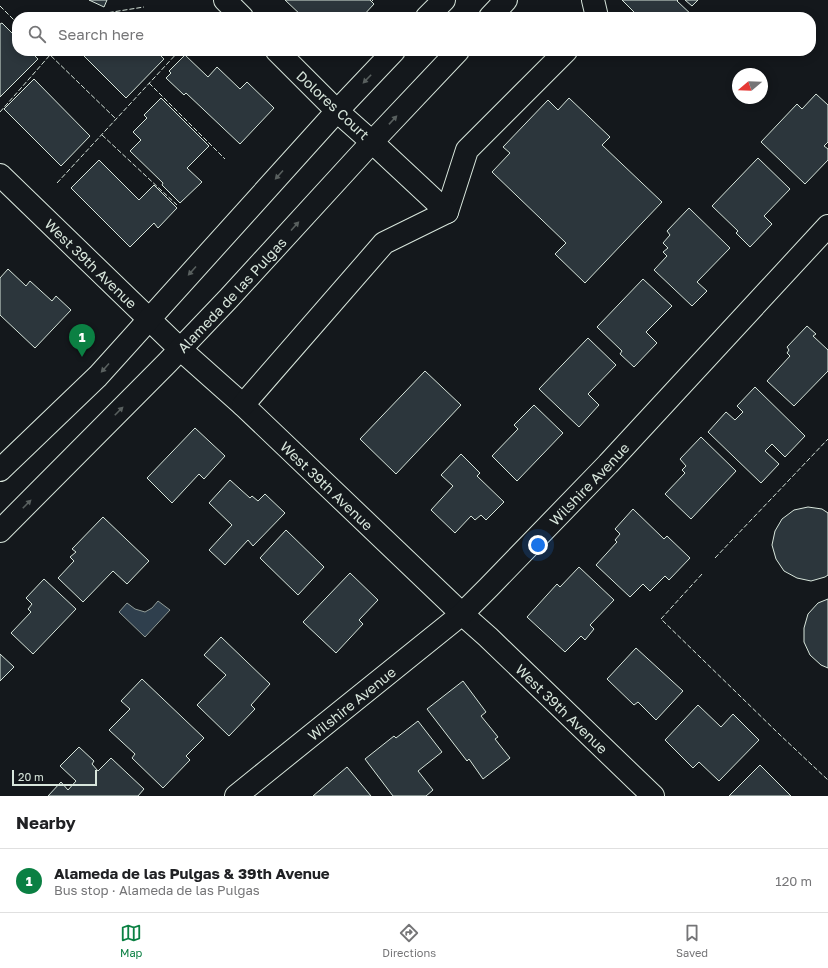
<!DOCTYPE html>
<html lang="en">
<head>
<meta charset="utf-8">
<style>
	:root { --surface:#fff; --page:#f6f6f6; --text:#202124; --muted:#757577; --line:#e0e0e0; --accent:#0b8043 }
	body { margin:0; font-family:"Golos Text",sans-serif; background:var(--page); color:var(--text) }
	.compass { position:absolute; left:732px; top:68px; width:36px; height:36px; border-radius:50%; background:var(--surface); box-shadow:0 2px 10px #0003; rotate:251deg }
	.scale { position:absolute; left:12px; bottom:10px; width:85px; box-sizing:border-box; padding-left:4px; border:2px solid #d8e6dc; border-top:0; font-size:11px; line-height:14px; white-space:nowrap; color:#d8e6dc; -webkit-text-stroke:3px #14181c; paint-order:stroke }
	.you { position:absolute; left:538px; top:545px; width:14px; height:14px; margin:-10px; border:3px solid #fff; border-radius:50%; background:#1a73e8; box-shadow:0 0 0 6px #1a73e833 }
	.badge { display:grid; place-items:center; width:26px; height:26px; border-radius:50%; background:var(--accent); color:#fff; font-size:13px; font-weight:700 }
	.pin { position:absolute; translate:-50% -33px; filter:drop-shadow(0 1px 2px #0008) }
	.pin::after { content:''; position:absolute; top:21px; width:14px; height:12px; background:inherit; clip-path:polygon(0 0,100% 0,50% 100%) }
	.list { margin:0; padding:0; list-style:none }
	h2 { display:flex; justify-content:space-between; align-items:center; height:52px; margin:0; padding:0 16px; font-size:17px }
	h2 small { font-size:13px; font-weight:400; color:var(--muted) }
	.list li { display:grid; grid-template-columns:26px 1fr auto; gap:12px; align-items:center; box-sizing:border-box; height:64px; padding:0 16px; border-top:1px solid var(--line) }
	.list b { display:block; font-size:15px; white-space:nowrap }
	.list p { margin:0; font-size:13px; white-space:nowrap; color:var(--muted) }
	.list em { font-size:13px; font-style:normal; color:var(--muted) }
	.icon { flex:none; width:22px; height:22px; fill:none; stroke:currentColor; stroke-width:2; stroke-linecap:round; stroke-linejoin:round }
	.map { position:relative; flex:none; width:828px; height:796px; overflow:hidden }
	.search { position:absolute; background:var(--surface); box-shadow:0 2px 10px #0003; left:12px; right:12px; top:12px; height:44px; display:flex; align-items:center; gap:10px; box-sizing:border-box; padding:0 14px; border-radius:16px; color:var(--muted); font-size:15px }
	.sheet { height:116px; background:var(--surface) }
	nav { display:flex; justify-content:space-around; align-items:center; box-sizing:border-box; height:56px; border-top:1px solid var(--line); background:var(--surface); font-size:11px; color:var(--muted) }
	nav a { display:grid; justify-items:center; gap:2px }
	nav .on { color:var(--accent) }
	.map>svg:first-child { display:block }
	.water { fill:#2f3f4d; stroke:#939e99 }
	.building { fill:#2c363c; stroke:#d8e6dc }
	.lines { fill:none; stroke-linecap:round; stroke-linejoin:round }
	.minor-casing { stroke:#d8e6dc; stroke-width:24 }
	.major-casing { stroke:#d8e6dc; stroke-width:24 }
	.minor { stroke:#14181c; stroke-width:22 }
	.major { stroke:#14181c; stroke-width:22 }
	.fence { stroke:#d8e6dc; stroke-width:1; stroke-dasharray:5 2; stroke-linecap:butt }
	.oneway { fill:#59605f }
	.labels { text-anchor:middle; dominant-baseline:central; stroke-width:3; stroke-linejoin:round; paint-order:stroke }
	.street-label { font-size:14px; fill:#d8e6dc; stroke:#14181c }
</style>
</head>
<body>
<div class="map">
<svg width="828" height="796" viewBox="0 0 828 796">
	<rect width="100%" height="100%" fill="#14181c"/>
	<polygon class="water" points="158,601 170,610 145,637 119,612 127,603 135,609 145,612 152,608"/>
	<g class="building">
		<polygon points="89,0 107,0 104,7"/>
		<polygon points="285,0 370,0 374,4 362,17 303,17"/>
		<polygon points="622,0 678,0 677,1 694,17 639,17"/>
		<polygon points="685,0 698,0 692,6"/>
		<polygon points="2,23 17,38 17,51 30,51 38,59 0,97 0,24"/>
		<polygon points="79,51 156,51 164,59 126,98"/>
		<polygon points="185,55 208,77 217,67 240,89 247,82 274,108 240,144 186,93 184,95 166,78 171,73 169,71"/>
		<polygon points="34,79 90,136 61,166 4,109"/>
		<polygon points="816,94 828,105 828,142 824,146 828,149 828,160 805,184 761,142 797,104 802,109"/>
		<polygon points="161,98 209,146 187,168 202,182 180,203 162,185 163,183 130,151 141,140 133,132 147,118 144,115"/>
		<polygon points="569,98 610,137 602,145 662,202 585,283 555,254 566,243 492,172 510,153 503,147 548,100 558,110"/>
		<polygon points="758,158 790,189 764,216 772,224 750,247 736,233 738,231 712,206"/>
		<polygon points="99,160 139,200 154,185 177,208 158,228 154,223 130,247 71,188"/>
		<polygon points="689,208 730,248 697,282 707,291 692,306 654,270 667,256 663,252 668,248 663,243 670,235 667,231"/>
		<polygon points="8,269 26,286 30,281 52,301 56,296 71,310 35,348 0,315 0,278"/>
		<polygon points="643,279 672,306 646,332 657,343 634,367 620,354 622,351 597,327"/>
		<polygon points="807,326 816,334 813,336 828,350 828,371 794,406 767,381 790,356 787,353 789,350 787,347"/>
		<polygon points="588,338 616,365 588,394 599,405 579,427 539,389"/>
		<polygon points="425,371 461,405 396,474 360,439"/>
		<polygon points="755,387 805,436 785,457 772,444 765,451 779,464 761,483 708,432 726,412 735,420 743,412 737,406"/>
		<polygon points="534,405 563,433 517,481 492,456 518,429 514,425"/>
		<polygon points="195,428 225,456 204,479 199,474 172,503 147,478"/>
		<polygon points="701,437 736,471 691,519 665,494 685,473 682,470 686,466 680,459"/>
		<polygon points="461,454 480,473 477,476 504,502 486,520 481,515 475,520 471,516 455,533 431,510 453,486 441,475"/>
		<polygon points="230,480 250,498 252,496 258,501 265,494 285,513 253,546 248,540 225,565 209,550 232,525 209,503"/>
		<polygon points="808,507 822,509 828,513 828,575 825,577 811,581 797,578 784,571 776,559 772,545 775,531 782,519 794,510"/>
		<polygon points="633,509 664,539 667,536 690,558 669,580 665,576 650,591 643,584 630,597 596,565 617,542 615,540 620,534 615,529"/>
		<polygon points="103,517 149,561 127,584 113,571 83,602 58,578 74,561 70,557 76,552 72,549"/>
		<polygon points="286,530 324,567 298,595 260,558"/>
		<polygon points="579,567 614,600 590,625 594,629 585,640 581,636 565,652 527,617 557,584 560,587"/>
		<polygon points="350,573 378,600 359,620 363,624 336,653 303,622"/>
		<polygon points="44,579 76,609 33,654 11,633 31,612 28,609 32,604 26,598"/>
		<polygon points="828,599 828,668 821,665 810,655 804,642 804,628 808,614 818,603"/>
		<polygon points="221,637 270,684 251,705 255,709 229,736 197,705 226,675 204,655"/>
		<polygon points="636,648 683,691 656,720 638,702 634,705 607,679"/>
		<polygon points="0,654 14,667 0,681"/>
		<polygon points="142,679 204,738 186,756 190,760 163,788 132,758 135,754 109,730 130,709 121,701"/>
		<polygon points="463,681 486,712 481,716 498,737 495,739 510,758 483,779 469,759 467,761 427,709"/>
		<polygon points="698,705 721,727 733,714 759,740 719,781 699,762 693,768 665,740"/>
		<polygon points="418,721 442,752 418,771 433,790 426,796 393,796 365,759 394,736 396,738"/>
		<polygon points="79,747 94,761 92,764 98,771 111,758 144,789 138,796 48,796 61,782 68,790 76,781 60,766"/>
		<polygon points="760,765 791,796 729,796"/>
		<polygon points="347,767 371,796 313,796"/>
	</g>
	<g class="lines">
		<g class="minor-casing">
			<g id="minor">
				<polyline points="225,0 242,17"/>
				<polyline points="593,0 597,17"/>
				<path id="s1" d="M0,175L180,349L243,405L462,614L488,637L653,796"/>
				<polyline points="447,212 467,150 566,51"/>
				<polyline points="243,405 384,243 447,212 372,142 337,111 277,51"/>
				<path id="s2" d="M236,796L462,614L489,587L608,464L828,226"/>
			</g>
		</g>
		<g class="major-casing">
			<g id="major">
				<polyline points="427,17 444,0"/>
				<polyline points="490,17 506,0"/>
				<polyline points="0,470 98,376 337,111 394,51"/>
				<path id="s3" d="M0,531L168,362L229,298L372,142L458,51"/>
			</g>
		</g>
		<use href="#minor" class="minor"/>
		<use href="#major" class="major"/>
		<g class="fence">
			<polyline points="372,0 373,1"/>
			<polyline points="0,6 17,23"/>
			<polyline points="81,17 144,7"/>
			<polyline points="46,51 116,119"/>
			<polyline points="149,83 225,159"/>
			<polyline points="0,112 50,55"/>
			<polyline points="102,135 177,205"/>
			<polyline points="57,183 179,51"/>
			<polyline points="715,558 828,439"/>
			<polyline points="702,574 661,619 779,734 828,780"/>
		</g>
	</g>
	<defs><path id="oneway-solid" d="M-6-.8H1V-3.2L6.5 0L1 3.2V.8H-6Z"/></defs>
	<g class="oneway">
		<use href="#oneway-solid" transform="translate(367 79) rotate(134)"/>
		<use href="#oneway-solid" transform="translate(393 120) rotate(-47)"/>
		<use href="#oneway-solid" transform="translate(279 175) rotate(132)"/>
		<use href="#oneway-solid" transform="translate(295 226) rotate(-48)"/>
		<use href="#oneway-solid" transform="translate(192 271) rotate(132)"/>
		<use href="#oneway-solid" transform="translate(105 368) rotate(132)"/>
		<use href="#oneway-solid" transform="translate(119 411) rotate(-45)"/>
		<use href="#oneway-solid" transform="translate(27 504) rotate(-45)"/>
	</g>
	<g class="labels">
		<g class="street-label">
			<text transform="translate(333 105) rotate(43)">Dolores Court</text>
			<text stroke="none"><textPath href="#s1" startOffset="127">West 39th Avenue</textPath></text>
			<text stroke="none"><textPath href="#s3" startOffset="331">Alameda de las Pulgas</textPath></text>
			<text stroke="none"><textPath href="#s2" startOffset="472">Wilshire Avenue</textPath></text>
			<text stroke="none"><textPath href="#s1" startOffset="451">West 39th Avenue</textPath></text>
			<text stroke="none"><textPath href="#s2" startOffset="148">Wilshire Avenue</textPath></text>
			<text stroke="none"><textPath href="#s1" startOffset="775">West 39th Avenue</textPath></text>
		</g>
	</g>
</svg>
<svg class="compass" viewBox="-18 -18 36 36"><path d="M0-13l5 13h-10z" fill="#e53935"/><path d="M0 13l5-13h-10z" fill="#757577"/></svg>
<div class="scale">20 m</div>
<div class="you"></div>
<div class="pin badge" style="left:82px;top:357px">1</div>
<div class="search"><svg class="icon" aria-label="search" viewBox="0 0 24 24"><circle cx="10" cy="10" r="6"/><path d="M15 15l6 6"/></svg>Search here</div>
</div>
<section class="sheet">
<h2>Nearby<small></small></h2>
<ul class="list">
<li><span class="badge">1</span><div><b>Alameda de las Pulgas &amp; 39th Avenue</b><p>Bus stop · Alameda de las Pulgas</p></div><em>120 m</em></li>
</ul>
</section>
<nav>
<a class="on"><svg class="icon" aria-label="map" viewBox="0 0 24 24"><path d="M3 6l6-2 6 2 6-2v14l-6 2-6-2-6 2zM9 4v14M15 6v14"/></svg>Map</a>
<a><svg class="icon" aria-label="directions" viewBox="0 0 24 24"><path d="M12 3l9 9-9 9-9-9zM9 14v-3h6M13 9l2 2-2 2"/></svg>Directions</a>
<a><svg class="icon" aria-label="saved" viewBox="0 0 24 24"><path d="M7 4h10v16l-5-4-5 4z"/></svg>Saved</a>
</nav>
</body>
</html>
